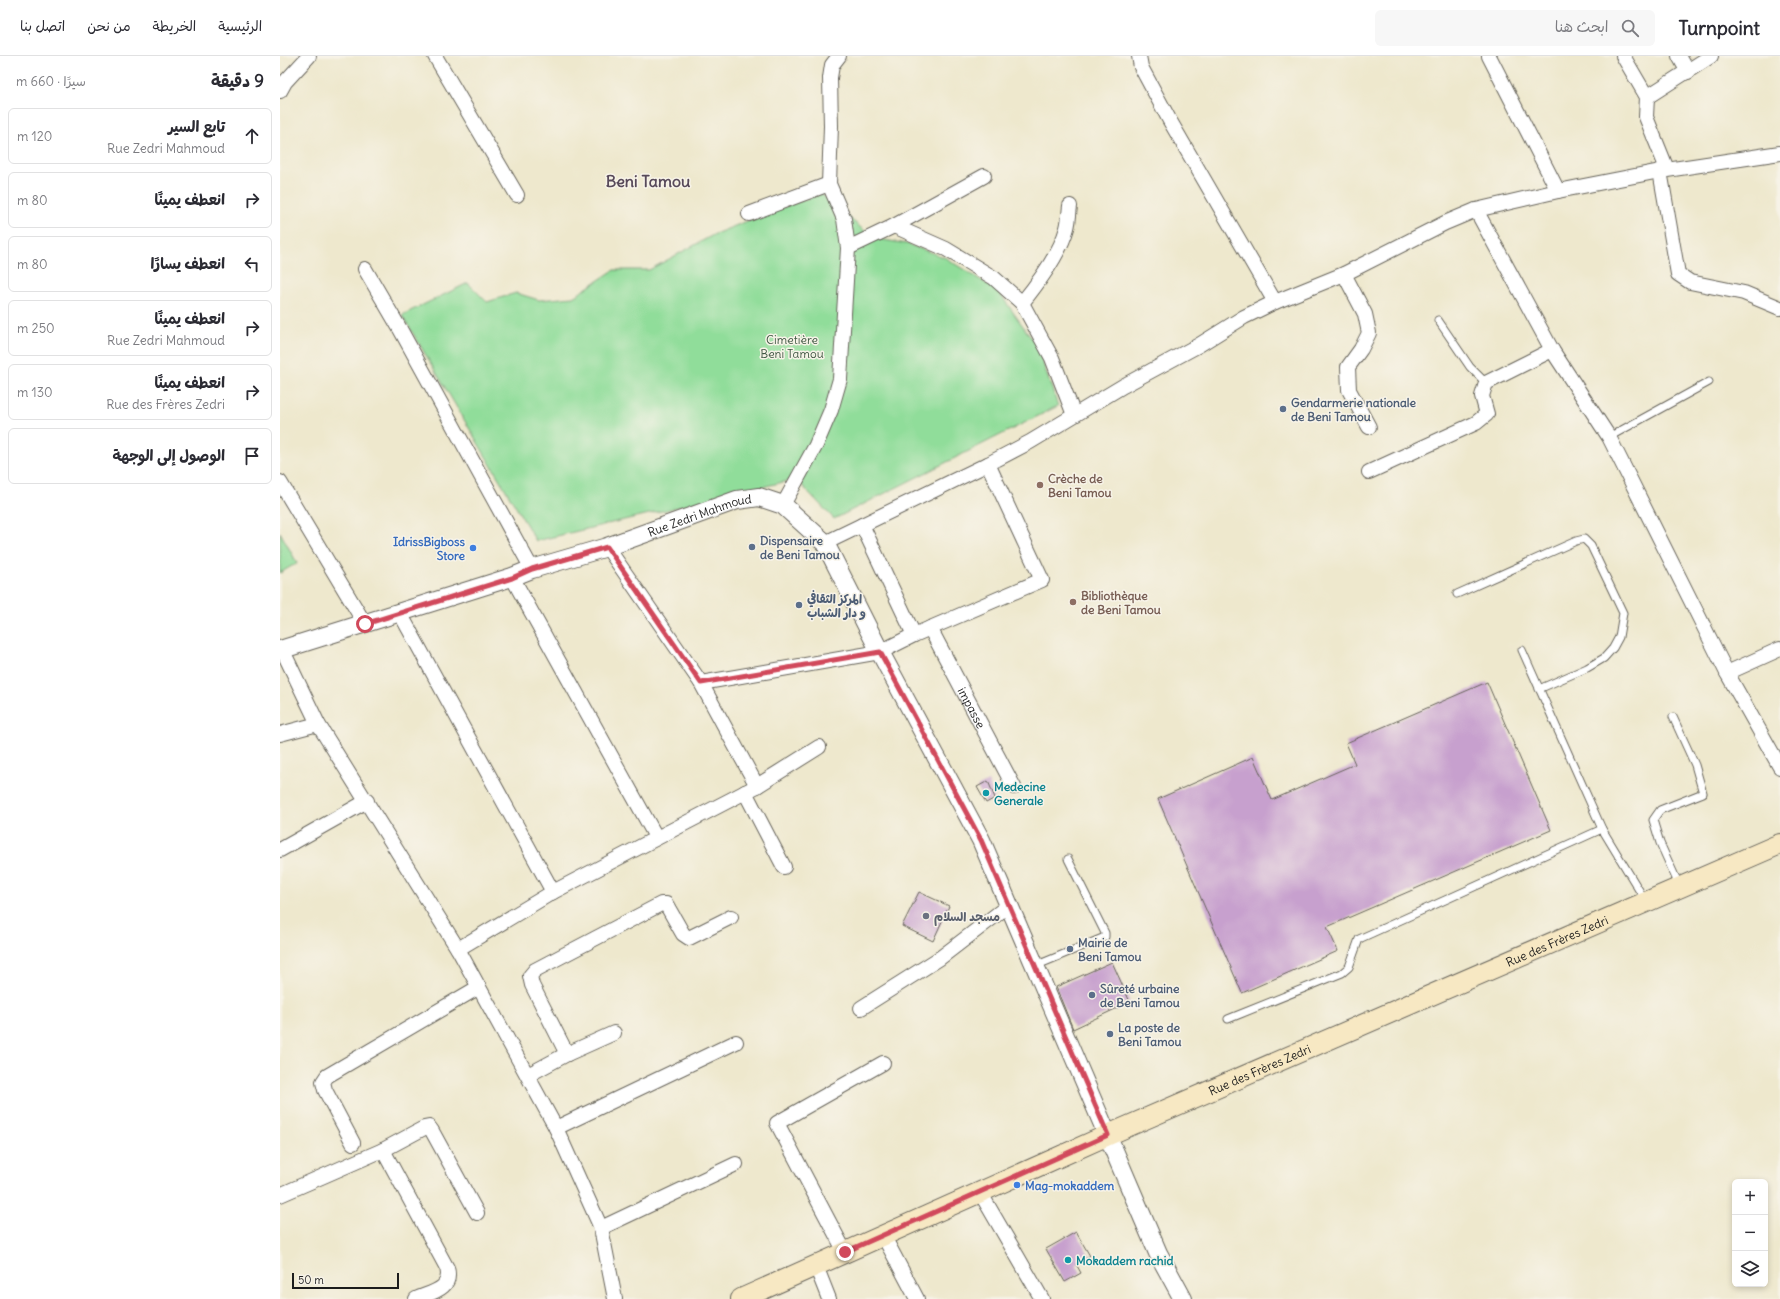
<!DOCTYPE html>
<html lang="ar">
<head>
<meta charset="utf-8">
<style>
	:root { --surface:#fff; --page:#f7f7f7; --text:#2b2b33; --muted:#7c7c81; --line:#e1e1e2 }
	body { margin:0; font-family:Delius,"Playpen Sans Arabic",sans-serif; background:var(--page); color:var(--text); direction:rtl }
	.controls { position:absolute; right:12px; bottom:12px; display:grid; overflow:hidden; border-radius:6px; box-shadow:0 2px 6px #0003 }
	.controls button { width:36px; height:36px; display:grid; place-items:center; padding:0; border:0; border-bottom:1px solid var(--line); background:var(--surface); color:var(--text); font:20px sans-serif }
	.scale { position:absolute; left:12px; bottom:10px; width:107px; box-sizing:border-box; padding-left:4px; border:2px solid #1c1c1c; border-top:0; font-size:11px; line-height:14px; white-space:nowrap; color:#1c1c1c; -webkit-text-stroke:3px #f7f3e8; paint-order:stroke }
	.stop { position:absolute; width:12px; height:12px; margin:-9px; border:3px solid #d1495b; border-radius:50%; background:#fff }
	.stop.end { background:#d1495b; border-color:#fff; box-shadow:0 1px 4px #0008 }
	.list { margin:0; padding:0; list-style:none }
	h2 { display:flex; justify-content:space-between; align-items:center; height:52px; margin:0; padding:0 16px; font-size:17px }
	h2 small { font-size:13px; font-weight:400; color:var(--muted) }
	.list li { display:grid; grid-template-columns:26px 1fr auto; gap:12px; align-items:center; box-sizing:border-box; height:56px; margin:0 8px 8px; padding:0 8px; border:1px solid var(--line); border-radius:6px }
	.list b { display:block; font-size:15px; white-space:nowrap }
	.list p { margin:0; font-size:13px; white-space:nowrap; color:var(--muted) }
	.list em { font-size:13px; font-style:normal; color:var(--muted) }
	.icon { flex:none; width:22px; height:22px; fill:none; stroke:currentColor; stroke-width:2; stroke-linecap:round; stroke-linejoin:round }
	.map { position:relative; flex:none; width:1500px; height:1243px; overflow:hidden; direction:ltr }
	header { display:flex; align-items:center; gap:24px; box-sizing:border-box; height:56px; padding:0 20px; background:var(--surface); border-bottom:1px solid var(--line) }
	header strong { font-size:19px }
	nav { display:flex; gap:22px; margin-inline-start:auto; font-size:14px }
	.search { width:280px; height:36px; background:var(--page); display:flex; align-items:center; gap:10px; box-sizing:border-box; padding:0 14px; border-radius:6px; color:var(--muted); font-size:15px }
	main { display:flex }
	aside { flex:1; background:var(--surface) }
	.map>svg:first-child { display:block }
	.green { fill:#90dd9a; stroke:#567c5b }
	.building { fill:#c7a0ce }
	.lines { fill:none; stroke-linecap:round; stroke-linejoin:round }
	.service-casing { stroke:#66635a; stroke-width:9 }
	.minor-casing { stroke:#66635a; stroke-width:16 }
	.tertiary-casing { stroke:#66635a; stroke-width:20 }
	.secondary-casing { stroke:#66635a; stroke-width:22 }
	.service { stroke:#fff; stroke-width:7 }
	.minor { stroke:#fff; stroke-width:14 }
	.tertiary { stroke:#fff; stroke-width:18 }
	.secondary { stroke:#f7e8c3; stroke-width:20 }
	.route { stroke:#d1495b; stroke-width:5 }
	.service-dot { fill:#5c6f8a; stroke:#f7f3e8; stroke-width:1.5 }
	.education-dot { fill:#8d6e63; stroke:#f7f3e8; stroke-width:1.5 }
	.shop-dot { fill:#3f7fe0; stroke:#f7f3e8; stroke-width:1.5 }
	.culture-dot { fill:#0f9aa8; stroke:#f7f3e8; stroke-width:1.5 }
	.worship-dot { fill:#6b7280; stroke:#f7f3e8; stroke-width:1.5 }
	.labels { text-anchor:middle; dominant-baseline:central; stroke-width:3; stroke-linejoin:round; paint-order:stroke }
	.park-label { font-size:12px; fill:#3f5642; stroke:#f7f3e8 }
	.service-label { font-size:12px; font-weight:bold; fill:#4e5e75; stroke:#f7f3e8; text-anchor:start }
	.education-label { font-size:12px; font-weight:bold; fill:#785e54; stroke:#f7f3e8; text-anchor:start }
	.street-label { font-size:12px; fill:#1c1c1c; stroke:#f7f3e8 }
	.shop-label { font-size:12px; font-weight:bold; fill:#366cbe; stroke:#f7f3e8; text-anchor:end }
	.culture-label { font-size:12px; font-weight:bold; fill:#0d838f; stroke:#f7f3e8; text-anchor:start }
	.worship-label { font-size:12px; font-weight:bold; fill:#5b616d; stroke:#f7f3e8; text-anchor:start }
	.district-label { font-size:16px; font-weight:bold; fill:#584a5a; stroke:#f7f3e8 }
</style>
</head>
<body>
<header>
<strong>Turnpoint</strong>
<div class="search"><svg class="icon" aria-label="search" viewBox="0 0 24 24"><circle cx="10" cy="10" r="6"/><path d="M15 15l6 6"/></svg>ابحث هنا</div>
<nav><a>الرئيسية</a><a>الخريطة</a><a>من نحن</a><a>اتصل بنا</a></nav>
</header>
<main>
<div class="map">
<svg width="1500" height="1243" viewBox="0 0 1500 1243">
	<rect width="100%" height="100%" fill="#f7f3e8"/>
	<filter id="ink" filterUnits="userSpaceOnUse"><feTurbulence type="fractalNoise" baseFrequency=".025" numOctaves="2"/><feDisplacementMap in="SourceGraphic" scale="8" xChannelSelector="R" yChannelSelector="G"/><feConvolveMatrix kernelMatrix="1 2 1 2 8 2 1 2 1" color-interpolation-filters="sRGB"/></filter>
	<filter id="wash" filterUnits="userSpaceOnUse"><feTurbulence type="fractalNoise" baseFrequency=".012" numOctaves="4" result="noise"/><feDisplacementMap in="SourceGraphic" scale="16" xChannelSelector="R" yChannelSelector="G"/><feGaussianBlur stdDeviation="0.9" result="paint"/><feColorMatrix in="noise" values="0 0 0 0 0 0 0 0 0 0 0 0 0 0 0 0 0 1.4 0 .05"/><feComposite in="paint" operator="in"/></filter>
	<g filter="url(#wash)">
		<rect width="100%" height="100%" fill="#eee8cd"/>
		<g class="green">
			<polygon points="541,138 593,182 627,188 664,201 718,235 757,290 778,350 554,463 516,423 256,485 122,259 188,227 207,246 236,237 259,244 293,241 334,214 369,214 435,178 487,157"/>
			<polygon points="0,476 17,507 0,517"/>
		</g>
		<g id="blocks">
			<g class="building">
				<polygon points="1207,626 1271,774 1047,871 1058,895 962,937 878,743 973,701 992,744 1075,708 1066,687"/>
				<polygon points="708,725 715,742 706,747 697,731"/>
				<polygon points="639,836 669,850 653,885 622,870"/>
				<polygon points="832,906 850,946 793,973 776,931"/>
				<polygon points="796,1176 810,1200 796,1208 801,1217 785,1226 766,1193"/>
			</g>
		</g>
	</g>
	<g filter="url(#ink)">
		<use href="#blocks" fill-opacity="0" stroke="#66635a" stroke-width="1"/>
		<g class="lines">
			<g class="service-casing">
				<g id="service">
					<polyline points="1158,264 1190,311 1206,327"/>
					<polyline points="1329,381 1429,326"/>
					<polyline points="1177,538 1296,485 1304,483 1311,490 1343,557 1339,581 1333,592 1324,602 1307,612 1259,633"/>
					<polyline points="1242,594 1322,773 1365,844"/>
					<polyline points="1393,661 1415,709 1423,737 1380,754 1373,764 1380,787 1399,829"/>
					<polyline points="755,910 825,881 825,877 788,803"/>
					<polyline points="948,963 1062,917 1069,911 1079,883 1322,773"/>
				</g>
			</g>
			<g class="minor-casing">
				<g id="minor">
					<polyline points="155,0 237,139"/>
					<polyline points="859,0 861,11 890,65 995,246"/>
					<polyline points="1209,0 1278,135"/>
					<polyline points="1343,0 1367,41 1366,61 1387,113"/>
					<polyline points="1399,0 1408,16"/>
					<polyline points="0,35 5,26 29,0"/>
					<polyline points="1367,41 1431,0"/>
					<polyline points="1380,115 1398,218 1410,226 1464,237 1500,252"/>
					<polyline points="1196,154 1272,294 1329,381 1447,617 1500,711"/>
					<polyline points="469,158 549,128"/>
					<polyline points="614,170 666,193 714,222 742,247 772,302 794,359"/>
					<polyline points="568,192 614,170 704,120"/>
					<polyline points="85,213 120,273 252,513"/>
					<polyline points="1064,218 1085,258 1089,277 1081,293 1068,311 1069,334 1089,371"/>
					<path d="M742,247C759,226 780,198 787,172C789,165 789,157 790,150"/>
					<polyline points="1089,416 1196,367 1207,358 1202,340 1206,327 1272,294"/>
					<polyline points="0,426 85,568"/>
					<polyline points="503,449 536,389 551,354 560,323 568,192 564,163 549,128 551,70 550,22 552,9 559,0"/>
					<polyline points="582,469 634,579"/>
					<polyline points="545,487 708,408 750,386 843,330 919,289 964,261 995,246 1064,218 1165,167 1196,154 1278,135 1380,115 1500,97"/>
					<polyline points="327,491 421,627 600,596 634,579 762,524 708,408"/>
					<polyline points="232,521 376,781"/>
					<polyline points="120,557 273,836"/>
					<path id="s1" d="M650,572L734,731"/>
					<polyline points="2,593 38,668 178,893 276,1072 321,1172 335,1243"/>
					<polyline points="1447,617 1500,593"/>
					<polyline points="421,627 477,730"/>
					<polyline points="0,678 38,668"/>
					<polyline points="465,736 504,811"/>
					<polyline points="0,794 87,745"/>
					<polyline points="178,893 273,836 477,730 539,691"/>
					<polyline points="581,952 660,902 729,849"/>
					<polyline points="287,998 252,929 250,920 255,914 381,848 386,848 403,878 409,882 451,861"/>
					<polyline points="248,1019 287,998 334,977"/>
					<polyline points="276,1072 456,986"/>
					<polyline points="73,1087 45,1034 43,1026 47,1020 199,931"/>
					<path d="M103,1094L167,1212C173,1233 152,1236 136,1243"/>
					<polyline points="700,1136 762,1243"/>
					<polyline points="0,1139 103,1094 144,1072 149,1071 152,1075 197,1157"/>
					<polyline points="321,1172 456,1108"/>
					<polyline points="603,1179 637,1243"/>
					<polyline points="565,1196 497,1067 603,1007"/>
					<polyline points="536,1210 549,1243"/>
				</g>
			</g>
			<g class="tertiary-casing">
				<g id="tertiary">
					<path id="s2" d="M0,594L232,521L252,513L327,491L457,444L479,441L503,449L545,487L600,596L701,784L878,1197L903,1243"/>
				</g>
			</g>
			<g class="secondary-casing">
				<g id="secondary">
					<path id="s3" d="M461,1243L828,1079L1500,788"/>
				</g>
			</g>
			<use href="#service" class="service"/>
			<use href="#minor" class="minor"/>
			<use href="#tertiary" class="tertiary"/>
			<use href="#secondary" class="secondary"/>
		</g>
	</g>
	<g class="lines" filter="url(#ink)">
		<polyline class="route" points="85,568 232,522 252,513 327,491 421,627 600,596 701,784 828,1079 565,1196"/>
	</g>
	<g class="service-dot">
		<circle cx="1003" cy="353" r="4"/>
		<circle cx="472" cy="491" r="4"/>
		<circle cx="519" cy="549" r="4"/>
		<circle cx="790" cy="893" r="4"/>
		<circle cx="812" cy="939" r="4"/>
		<circle cx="830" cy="978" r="4"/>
	</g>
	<g class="education-dot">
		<circle cx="760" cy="429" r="4"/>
		<circle cx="793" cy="546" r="4"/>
	</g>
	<g class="shop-dot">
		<circle cx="193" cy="492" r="4"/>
		<circle cx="737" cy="1129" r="4"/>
	</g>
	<g class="culture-dot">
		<circle cx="706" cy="737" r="4"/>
		<circle cx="788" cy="1204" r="4"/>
	</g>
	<circle class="worship-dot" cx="646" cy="860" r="4"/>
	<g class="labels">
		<g class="park-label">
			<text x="512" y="283">Cimetière<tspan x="512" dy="14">Beni Tamou</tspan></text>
		</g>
		<g class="service-label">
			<text x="1011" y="346">Gendarmerie nationale<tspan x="1011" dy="14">de Beni Tamou</tspan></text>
			<text x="480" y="484">Dispensaire<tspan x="480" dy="14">de Beni Tamou</tspan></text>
			<text x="527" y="542">المركز الثقافي<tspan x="527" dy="14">و دار الشباب</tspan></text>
			<text x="798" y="886">Mairie de<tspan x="798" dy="14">Beni Tamou</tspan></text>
			<text x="820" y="932">Sûreté urbaine<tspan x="820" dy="14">de Beni Tamou</tspan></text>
			<text x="838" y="971">La poste de<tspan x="838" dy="14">Beni Tamou</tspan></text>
		</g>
		<g class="education-label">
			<text x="768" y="422">Crèche de<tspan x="768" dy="14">Beni Tamou</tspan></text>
			<text x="801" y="539">Bibliothèque<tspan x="801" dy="14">de Beni Tamou</tspan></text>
		</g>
		<g class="street-label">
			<text stroke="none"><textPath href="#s2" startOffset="441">Rue Zedri Mahmoud</textPath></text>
			<text stroke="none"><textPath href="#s1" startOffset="90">impasse</textPath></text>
			<text stroke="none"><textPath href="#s3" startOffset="891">Rue des Frères Zedri</textPath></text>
			<text stroke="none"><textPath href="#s3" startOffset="567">Rue des Frères Zedri</textPath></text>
		</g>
		<g class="shop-label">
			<text x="185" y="485">IdrissBigboss<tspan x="185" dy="14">Store</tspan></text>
			<text x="745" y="1129" text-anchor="start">Mag-mokaddem</text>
		</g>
		<g class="culture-label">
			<text x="714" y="730">Medecine<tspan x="714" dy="14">Generale</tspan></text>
			<text x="796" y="1204">Mokaddem rachid</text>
		</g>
		<g class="worship-label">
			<text x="654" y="860">مسجد السلام</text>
		</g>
		<g class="district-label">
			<text x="368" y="125">Beni Tamou</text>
		</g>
	</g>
</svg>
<div class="controls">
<button>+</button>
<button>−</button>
<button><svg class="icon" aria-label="layers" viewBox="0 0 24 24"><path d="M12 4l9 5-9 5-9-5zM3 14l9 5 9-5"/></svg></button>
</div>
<div class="scale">50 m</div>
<div class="stop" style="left:85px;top:568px"></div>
<div class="stop end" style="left:565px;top:1196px"></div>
</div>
<aside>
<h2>9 دقيقة<small>سيرًا · 660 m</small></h2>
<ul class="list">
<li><svg class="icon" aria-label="ahead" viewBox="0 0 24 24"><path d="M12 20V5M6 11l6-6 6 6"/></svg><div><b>تابع السير</b><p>Rue Zedri Mahmoud</p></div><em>120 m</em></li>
<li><svg class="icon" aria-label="right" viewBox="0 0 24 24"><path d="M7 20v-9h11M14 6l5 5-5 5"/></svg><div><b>انعطف يمينًا</b></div><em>80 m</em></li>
<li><svg class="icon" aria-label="left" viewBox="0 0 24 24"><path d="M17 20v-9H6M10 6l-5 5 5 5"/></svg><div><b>انعطف يسارًا</b></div><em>80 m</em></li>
<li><svg class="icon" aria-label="right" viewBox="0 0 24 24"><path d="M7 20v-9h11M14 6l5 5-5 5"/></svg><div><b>انعطف يمينًا</b><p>Rue Zedri Mahmoud</p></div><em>250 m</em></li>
<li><svg class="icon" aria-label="right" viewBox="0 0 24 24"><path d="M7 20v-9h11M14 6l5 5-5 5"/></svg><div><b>انعطف يمينًا</b><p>Rue des Frères Zedri</p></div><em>130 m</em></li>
<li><svg class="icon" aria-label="arrive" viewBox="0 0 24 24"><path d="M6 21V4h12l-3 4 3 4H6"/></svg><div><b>الوصول إلى الوجهة</b></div></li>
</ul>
</aside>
</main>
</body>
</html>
